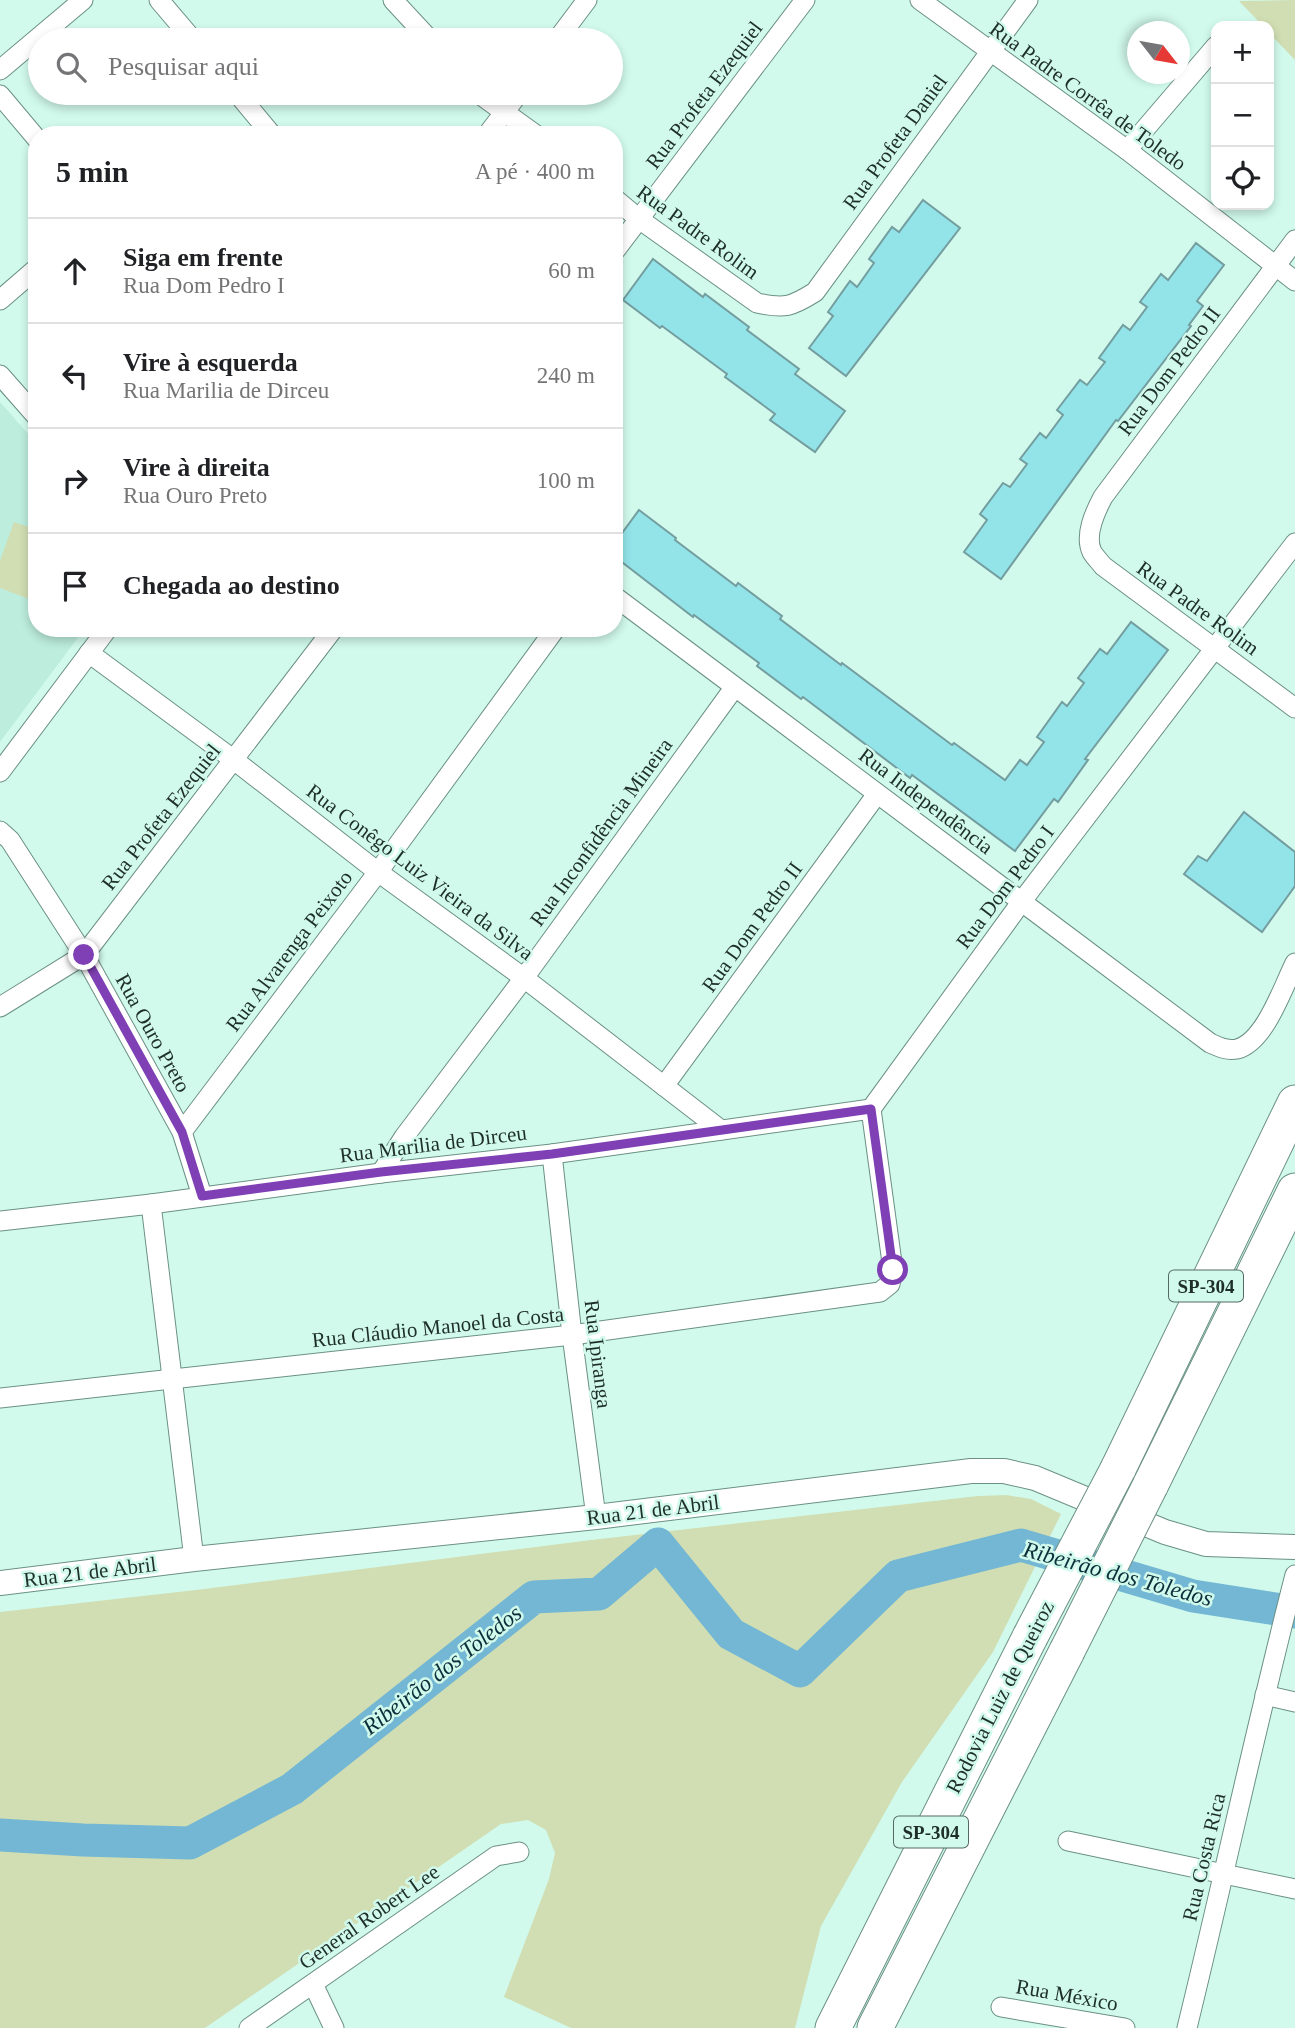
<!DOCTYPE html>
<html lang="pt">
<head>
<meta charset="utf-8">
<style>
	:root { --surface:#fff; --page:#f2f2f2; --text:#202124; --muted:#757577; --line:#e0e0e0 }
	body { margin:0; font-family:Georgia,serif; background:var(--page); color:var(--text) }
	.controls { position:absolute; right:21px; top:21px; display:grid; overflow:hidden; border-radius:14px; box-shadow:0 4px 10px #0003 }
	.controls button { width:63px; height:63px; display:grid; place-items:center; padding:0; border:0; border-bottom:2px solid var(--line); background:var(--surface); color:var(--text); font:35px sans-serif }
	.compass { position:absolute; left:1127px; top:21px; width:63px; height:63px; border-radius:50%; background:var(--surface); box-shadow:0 4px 10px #0003; rotate:121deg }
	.stop { position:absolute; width:21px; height:21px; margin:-16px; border:5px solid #8040b5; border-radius:50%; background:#fff }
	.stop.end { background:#8040b5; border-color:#fff; box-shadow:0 2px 7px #0008 }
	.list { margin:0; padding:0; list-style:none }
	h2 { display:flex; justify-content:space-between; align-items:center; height:91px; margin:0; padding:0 28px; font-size:30px }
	h2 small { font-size:23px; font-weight:400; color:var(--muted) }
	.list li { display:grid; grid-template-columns:46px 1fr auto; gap:21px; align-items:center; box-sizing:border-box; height:105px; padding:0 28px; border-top:2px solid var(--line) }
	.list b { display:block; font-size:26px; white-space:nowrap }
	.list p { margin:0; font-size:23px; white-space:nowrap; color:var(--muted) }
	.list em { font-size:23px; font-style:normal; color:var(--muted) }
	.icon { flex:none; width:38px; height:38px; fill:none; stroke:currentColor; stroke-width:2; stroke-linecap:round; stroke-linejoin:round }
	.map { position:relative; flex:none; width:1295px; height:2028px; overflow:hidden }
	.search { position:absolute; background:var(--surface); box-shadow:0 4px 10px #0003; left:28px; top:28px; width:595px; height:77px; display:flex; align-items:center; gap:18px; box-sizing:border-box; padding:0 24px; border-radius:38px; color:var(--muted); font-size:26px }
	.panel { position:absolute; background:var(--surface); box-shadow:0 4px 10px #0003; left:28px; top:126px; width:595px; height:511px; border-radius:28px }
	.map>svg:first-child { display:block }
	.built { fill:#bceddd }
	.green { fill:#d1deb3 }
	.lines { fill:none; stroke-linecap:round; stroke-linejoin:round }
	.river { stroke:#73b7d4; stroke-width:33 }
	.building { fill:#92e4e9; stroke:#749d9f; stroke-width:2 }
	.minor-casing { stroke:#6b9085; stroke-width:21 }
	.tertiary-casing { stroke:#6b9085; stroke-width:26 }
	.motorway-casing { stroke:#6b9085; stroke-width:37 }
	.minor { stroke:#fff; stroke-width:19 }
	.tertiary { stroke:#fff; stroke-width:24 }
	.motorway { stroke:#fff; stroke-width:35 }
	.motorway-bridge-casing { stroke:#6b9085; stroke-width:37; stroke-linecap:butt }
	.motorway-bridge { stroke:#fff; stroke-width:35 }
	.route { stroke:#8040b5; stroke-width:9 }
	.labels { text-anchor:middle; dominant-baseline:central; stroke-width:5; stroke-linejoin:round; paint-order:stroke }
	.shield { fill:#d1faec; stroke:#546b64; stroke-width:2 }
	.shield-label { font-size:19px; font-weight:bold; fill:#1e2e29 }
	.street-label { font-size:21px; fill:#1e2e29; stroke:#d1faec }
	.water-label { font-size:23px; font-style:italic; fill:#0d2f3b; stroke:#d1faec }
</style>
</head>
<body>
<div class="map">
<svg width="1295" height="2028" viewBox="0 0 1295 2028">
	<rect width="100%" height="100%" fill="#d1faec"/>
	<polygon class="built" points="0,402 37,444 37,628 85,628 0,742"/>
	<g class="green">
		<polygon points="1295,0 1295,60 1269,33 1269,26 1263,26 1239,1"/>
		<polygon points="14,522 37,530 37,602 0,588 0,561"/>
		<polygon points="1006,1495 1031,1499 1061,1514 993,1652 902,1782 821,1926 795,2028 571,2028 504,1997 549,1879 555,1853 546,1830 528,1820 501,1824 205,2028 0,2028 0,1612 196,1590 591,1540 978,1496"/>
	</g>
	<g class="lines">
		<polyline class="river" points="0,1835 83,1840 190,1843 292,1789 534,1597 599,1594 658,1544 731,1634 800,1671 898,1576 1021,1545 1193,1596 1295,1612"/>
	</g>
	<g class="building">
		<polygon points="923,200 960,228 846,376 809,348 833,316 828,312 850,281 857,287 874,263 869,259 892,227 899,232"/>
		<polygon points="1196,243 1224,265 1197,301 1203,306 1189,325 1191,326 1118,421 1116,420 1001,579 964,552 987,520 980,514 1003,483 1010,487 1027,464 1020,459 1040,433 1046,438 1063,415 1057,410 1080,380 1087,385 1105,362 1099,358 1123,325 1130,330 1147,307 1140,302 1161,274 1168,280"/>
		<polygon points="653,259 703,297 705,294 749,327 747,330 799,369 795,374 845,411 815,452 770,420 775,414 725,377 727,374 662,326 660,328 623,300"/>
		<polygon points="639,510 676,538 675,540 736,586 738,583 782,616 780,619 841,665 842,663 952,745 954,743 1005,780 1020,760 1027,765 1044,742 1037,737 1062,702 1067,706 1084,683 1078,678 1100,649 1107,654 1131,622 1168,650 1085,759 1088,760 1058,802 1054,799 1015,851 912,775 910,778 803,697 801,699 757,666 759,663 694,615 693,617 614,556 614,544"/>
		<polygon points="1244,812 1295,852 1295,886 1262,932 1184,874 1198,856 1207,861"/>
	</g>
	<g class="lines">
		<g class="minor-casing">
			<g id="minor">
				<polyline points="159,0 193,40"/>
				<polyline points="393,0 430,40"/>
				<polyline points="920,0 1127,150 1295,281"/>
				<polyline points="557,40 587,0"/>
				<polyline points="0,70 83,0"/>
				<polyline points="237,93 272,135"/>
				<polyline points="478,93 536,135"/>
				<polyline points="0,95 37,139"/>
				<polyline points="487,135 519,93"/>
				<polyline points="1127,150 1216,46"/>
				<path d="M614,198L639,219L757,303C785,309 791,307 815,292L1028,0"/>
				<path d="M1295,240L1103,497C1095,512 1084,535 1092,552C1095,557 1100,562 1103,566L1295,708"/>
				<polyline points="614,252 805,0"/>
				<polyline points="0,300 37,268"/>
				<polyline points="0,375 37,417"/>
				<path d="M614,596L1210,1043C1219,1047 1227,1051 1237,1049C1265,1042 1283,987 1295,963"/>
				<polyline points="89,653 234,760 378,872 524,978 721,1130"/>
				<polyline points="0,772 108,628"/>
				<polyline points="0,831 10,840 84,955 182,1132 202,1196"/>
				<polyline points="0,1007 84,955 334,628"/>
				<polyline points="664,1086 877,794"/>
				<polyline points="182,1132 378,872 556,628"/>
				<polyline points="552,1154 572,1335 596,1517"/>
				<polyline points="381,1173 404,1137 524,978 734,688"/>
				<polyline points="151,1204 194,1559"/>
				<polyline points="0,1221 151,1204 381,1173 552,1154 871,1109"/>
				<polyline points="0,1398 572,1335 880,1292 890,1284 893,1270 871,1109 1022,901 1295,543"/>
				<polyline points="1265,1695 1295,1702"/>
				<polyline points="1068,1841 1295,1889"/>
				<polyline points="313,1984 334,2028"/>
				<polyline points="1001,2007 1125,2028"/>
				<polyline points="249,2028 496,1856 519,1852"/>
				<path d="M1187,2028C1224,1877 1256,1726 1295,1575"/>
			</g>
		</g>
		<g class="tertiary-casing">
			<polyline id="tertiary" points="0,1583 194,1559 596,1517 971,1471 1004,1471 1035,1478 1165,1532 1206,1544 1295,1547"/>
		</g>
		<g class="motorway-casing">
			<g id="motorway">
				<polyline points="1118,1469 1295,1103"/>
				<polyline points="1150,1486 1295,1191"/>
				<polyline points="833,2028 1030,1637"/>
				<polyline points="875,2028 1067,1651"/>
			</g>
		</g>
		<use href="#minor" class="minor"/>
		<use href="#tertiary" class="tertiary"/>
		<use href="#motorway" class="motorway"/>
		<g class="motorway-bridge-casing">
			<g id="motorway-bridge">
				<polyline points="1030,1637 1118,1469"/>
				<polyline points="1067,1651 1150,1486"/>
			</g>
		</g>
		<use href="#motorway-bridge" class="motorway-bridge"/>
	</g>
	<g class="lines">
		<polyline class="route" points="84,955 182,1132 202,1196 381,1172 552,1154 871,1109 893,1270"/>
	</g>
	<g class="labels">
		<g class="shield">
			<rect x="1169" y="1270.5" width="74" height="31" rx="5"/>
			<rect x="894" y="1816.5" width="74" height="31" rx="5"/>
		</g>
		<g class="shield-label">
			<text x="1206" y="1286">SP-304</text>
			<text x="931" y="1832">SP-304</text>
		</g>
		<g class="street-label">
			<text transform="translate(704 95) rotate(-53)">Rua Profeta Ezequiel</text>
			<text transform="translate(1088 96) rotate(36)">Rua Padre Corrêa de Toledo</text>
			<text transform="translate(895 142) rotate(-54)">Rua Profeta Daniel</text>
			<text transform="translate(698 232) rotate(36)">Rua Padre Rolim</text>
			<text transform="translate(1169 371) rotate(-53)">Rua Dom Pedro II</text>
			<text transform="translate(1198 608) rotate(36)">Rua Padre Rolim</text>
			<text transform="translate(926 801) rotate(37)">Rua Independência</text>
			<text transform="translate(161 817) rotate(-52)">Rua Profeta Ezequiel</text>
			<text transform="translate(601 832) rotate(-54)">Rua Inconfidência Mineira</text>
			<text transform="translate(420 872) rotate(37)">Rua Conêgo Luiz Vieira da Silva</text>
			<text transform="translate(1005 887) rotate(-53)">Rua Dom Pedro I</text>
			<text transform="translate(752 927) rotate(-54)">Rua Dom Pedro II</text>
			<text transform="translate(289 951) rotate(-53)">Rua Alvarenga Peixoto</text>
			<text transform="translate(153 1033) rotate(61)">Rua Ouro Preto</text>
			<text transform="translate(433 1144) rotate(-7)">Rua Marilia de Dirceu</text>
			<text transform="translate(438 1327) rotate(-6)">Rua Cláudio Manoel da Costa</text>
			<text transform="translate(598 1354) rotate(83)">Rua Ipiranga</text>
			<text transform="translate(653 1510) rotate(-7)">Rua 21 de Abril</text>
			<text transform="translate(90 1572) rotate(-7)">Rua 21 de Abril</text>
			<text transform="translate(1000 1697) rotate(-63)">Rodovia Luiz de Queiroz</text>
			<text transform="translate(1204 1857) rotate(-77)">Rua Costa Rica</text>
			<text transform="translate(369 1917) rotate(-35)">General Robert Lee</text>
			<text transform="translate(1067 1995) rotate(10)">Rua México</text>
		</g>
		<g class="water-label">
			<text transform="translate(1118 1574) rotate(15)">Ribeirão dos Toledos</text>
			<text transform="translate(442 1670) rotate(-38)">Ribeirão dos Toledos</text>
		</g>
	</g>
</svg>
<div class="controls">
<button>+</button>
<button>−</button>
<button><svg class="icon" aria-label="locate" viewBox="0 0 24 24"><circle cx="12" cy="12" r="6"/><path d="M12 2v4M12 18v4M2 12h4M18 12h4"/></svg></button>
</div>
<svg class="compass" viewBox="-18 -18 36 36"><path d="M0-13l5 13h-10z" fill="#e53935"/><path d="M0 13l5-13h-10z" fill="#757577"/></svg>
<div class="stop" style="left:893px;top:1270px"></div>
<div class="stop end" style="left:84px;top:955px"></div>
<div class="search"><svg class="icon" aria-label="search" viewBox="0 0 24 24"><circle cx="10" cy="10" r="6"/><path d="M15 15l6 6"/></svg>Pesquisar aqui</div>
<section class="panel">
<h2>5 min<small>A pé · 400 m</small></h2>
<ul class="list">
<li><svg class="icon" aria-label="ahead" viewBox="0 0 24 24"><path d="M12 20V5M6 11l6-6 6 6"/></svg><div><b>Siga em frente</b><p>Rua Dom Pedro I</p></div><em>60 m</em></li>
<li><svg class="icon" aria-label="left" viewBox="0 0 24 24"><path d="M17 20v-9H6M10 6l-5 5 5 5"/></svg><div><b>Vire à esquerda</b><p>Rua Marilia de Dirceu</p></div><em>240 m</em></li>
<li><svg class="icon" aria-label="right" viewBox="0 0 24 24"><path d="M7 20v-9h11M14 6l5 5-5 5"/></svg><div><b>Vire à direita</b><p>Rua Ouro Preto</p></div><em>100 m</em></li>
<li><svg class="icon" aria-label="arrive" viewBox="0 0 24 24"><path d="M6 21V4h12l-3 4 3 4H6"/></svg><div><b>Chegada ao destino</b></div></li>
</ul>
</section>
</div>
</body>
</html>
